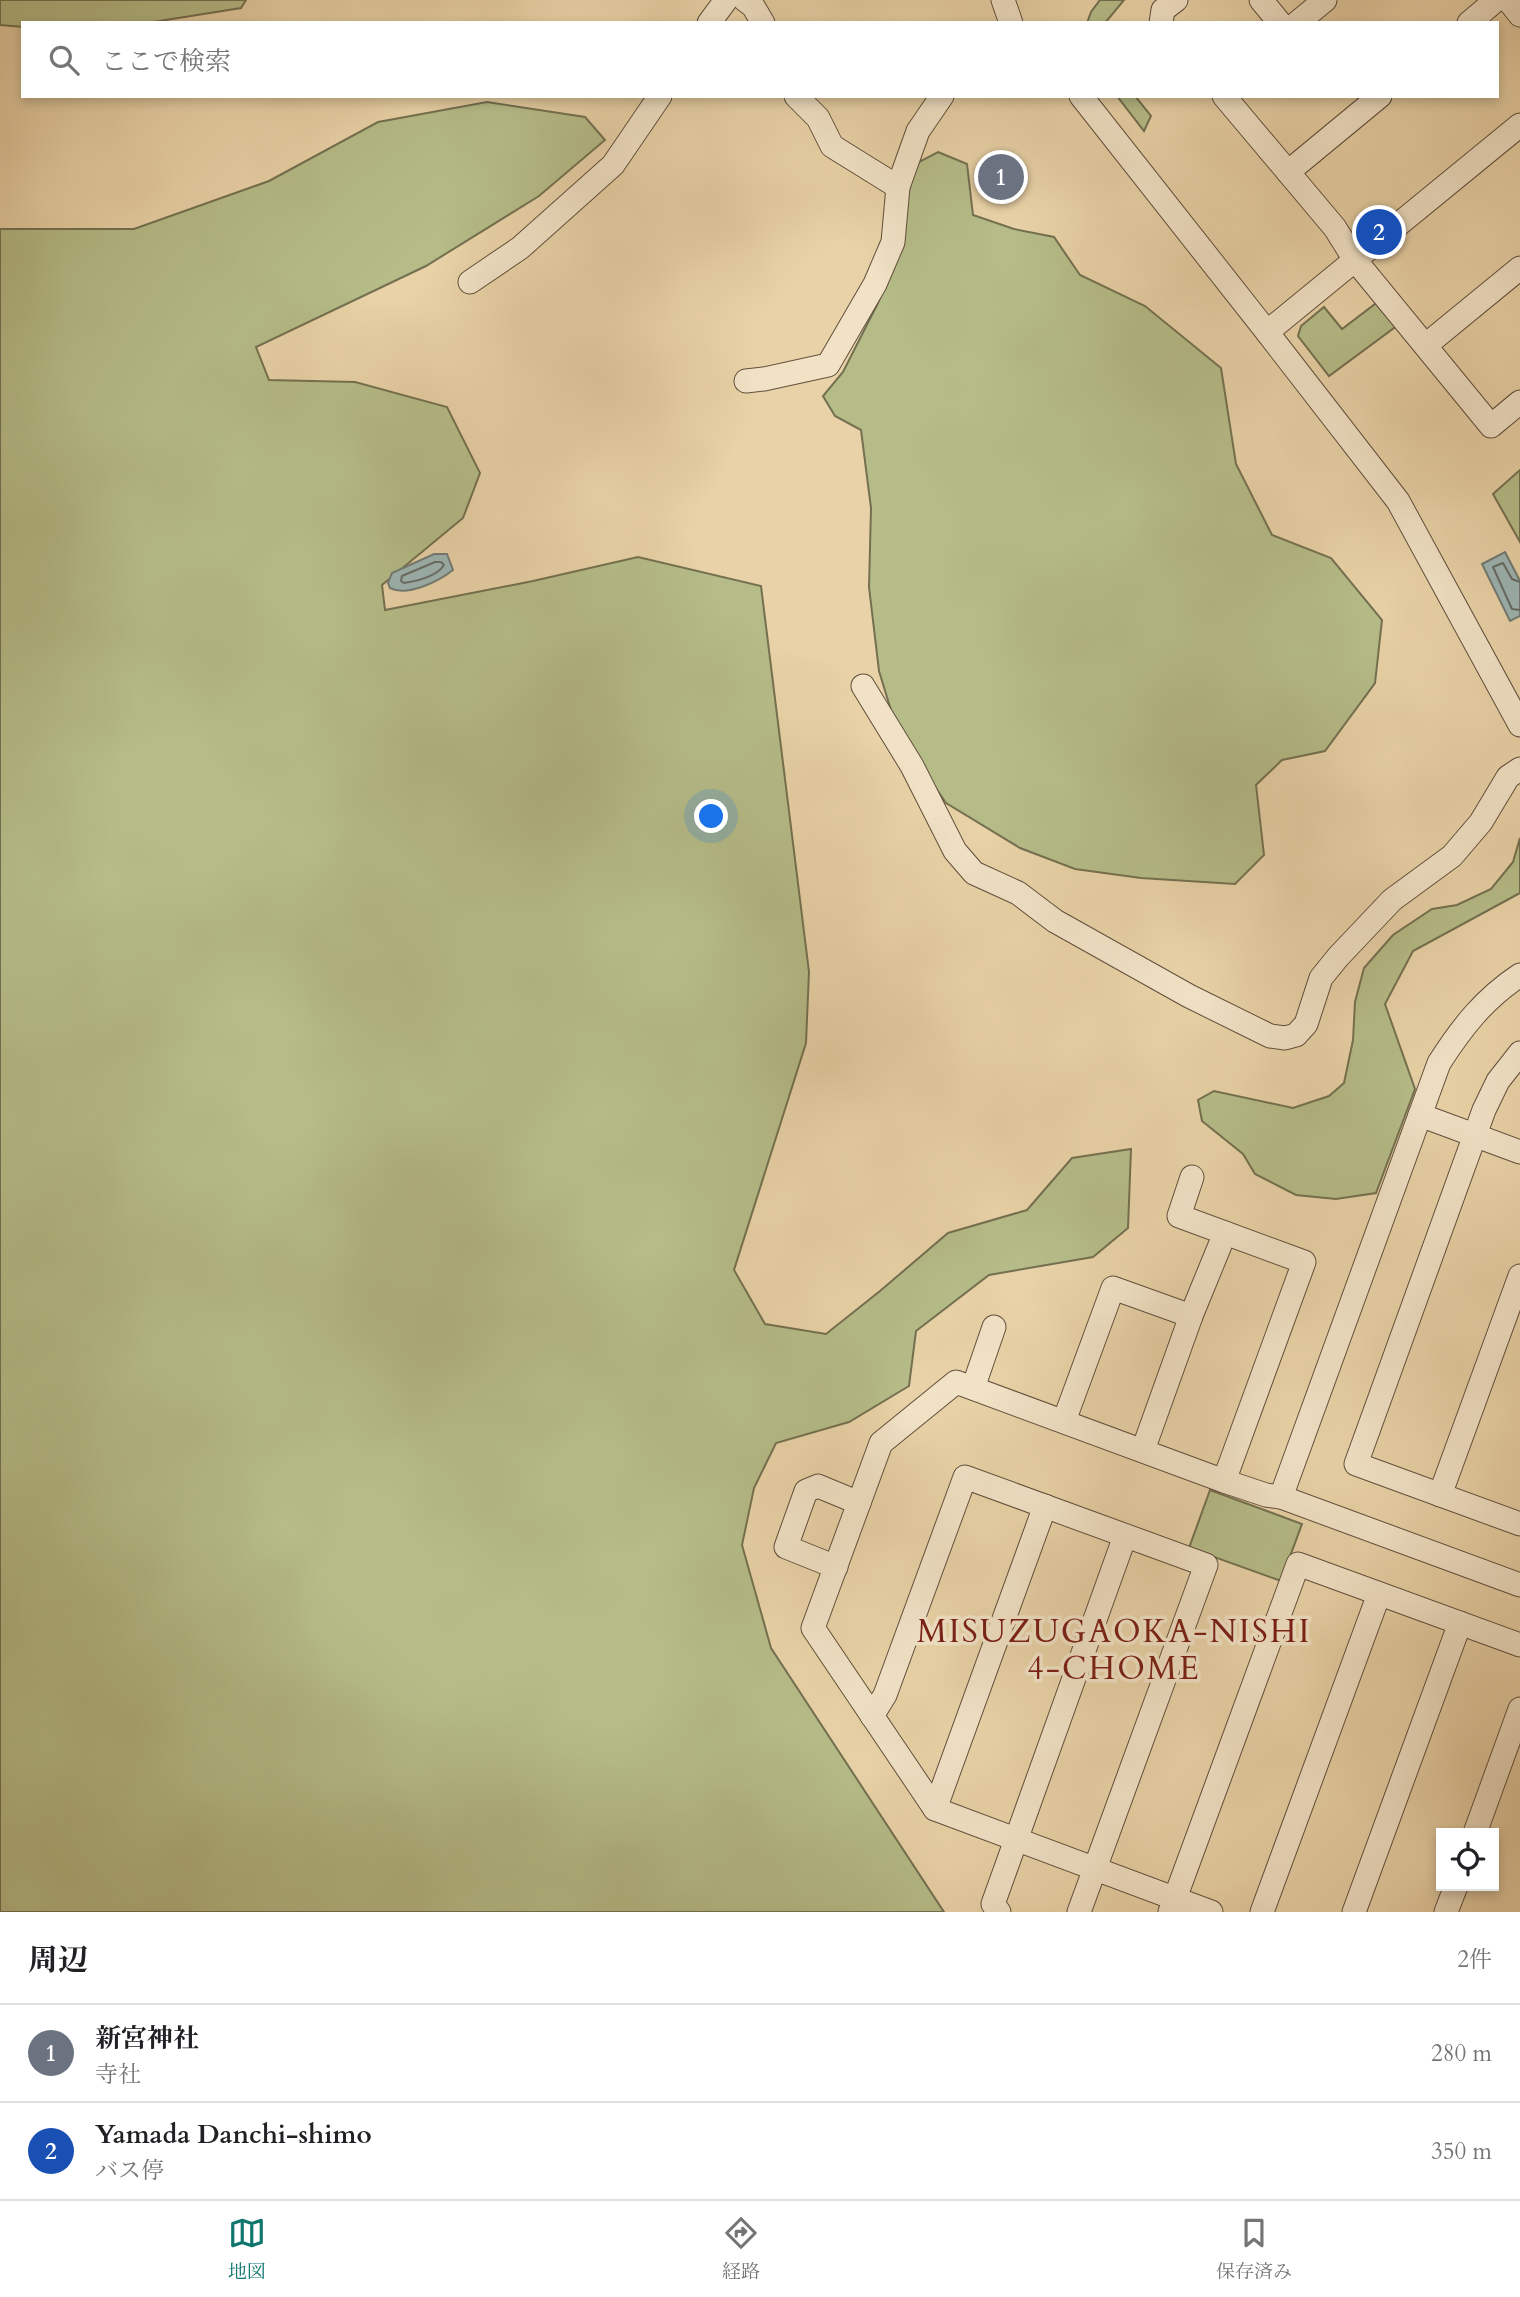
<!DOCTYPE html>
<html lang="ja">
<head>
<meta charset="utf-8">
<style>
	:root { --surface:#fff; --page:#f6f6f6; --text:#202124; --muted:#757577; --line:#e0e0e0; --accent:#0f766e }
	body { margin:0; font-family:Cardo,"Noto Serif JP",serif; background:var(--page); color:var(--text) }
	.controls { position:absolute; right:21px; bottom:21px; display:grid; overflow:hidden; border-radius:0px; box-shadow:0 4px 10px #0003 }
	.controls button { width:63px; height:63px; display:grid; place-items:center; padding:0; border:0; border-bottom:2px solid var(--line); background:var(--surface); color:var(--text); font:35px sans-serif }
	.you { position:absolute; left:712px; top:817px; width:24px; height:24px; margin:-18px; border:5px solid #fff; border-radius:50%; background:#1a73e8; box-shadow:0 0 0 10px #1a73e833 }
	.badge { display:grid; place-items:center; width:46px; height:46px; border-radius:50%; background:var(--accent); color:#fff; font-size:23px; font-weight:700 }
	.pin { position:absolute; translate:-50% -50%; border:4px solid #fff; box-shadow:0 2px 7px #0006 }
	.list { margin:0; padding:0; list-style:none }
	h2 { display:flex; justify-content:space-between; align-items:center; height:91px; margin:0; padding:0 28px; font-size:30px }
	h2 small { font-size:23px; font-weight:400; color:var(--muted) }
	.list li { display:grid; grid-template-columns:46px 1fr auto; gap:21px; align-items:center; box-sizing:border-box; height:98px; padding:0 28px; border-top:2px solid var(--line) }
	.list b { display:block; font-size:26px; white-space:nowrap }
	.list p { margin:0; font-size:23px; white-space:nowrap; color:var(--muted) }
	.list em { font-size:23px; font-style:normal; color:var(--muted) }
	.icon { flex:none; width:38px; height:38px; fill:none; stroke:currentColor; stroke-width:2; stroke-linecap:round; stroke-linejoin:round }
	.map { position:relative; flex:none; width:1520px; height:1912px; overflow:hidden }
	.search { position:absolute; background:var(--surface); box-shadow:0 4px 10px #0003; left:21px; right:21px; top:21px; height:77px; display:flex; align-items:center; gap:18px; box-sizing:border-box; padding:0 24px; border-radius:0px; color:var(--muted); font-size:26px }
	.sheet { height:287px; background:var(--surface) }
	nav { display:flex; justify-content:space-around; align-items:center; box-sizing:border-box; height:98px; border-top:2px solid var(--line); background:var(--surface); font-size:19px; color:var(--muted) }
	nav a { display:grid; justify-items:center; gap:4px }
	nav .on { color:var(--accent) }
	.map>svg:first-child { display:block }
	.green { fill:#b5bc88; stroke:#747050; stroke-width:2 }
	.water { fill:#9cb5b3; stroke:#727b75; stroke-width:2 }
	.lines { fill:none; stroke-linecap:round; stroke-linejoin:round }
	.shore { stroke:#676c66; stroke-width:2 }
	.minor-casing { stroke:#604f3c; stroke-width:25 }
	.minor { stroke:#f1e2c6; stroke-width:23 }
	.labels { text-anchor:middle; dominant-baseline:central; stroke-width:7; stroke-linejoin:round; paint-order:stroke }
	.neighbourhood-label { font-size:32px; letter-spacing:2px; fill:#7a1f14; stroke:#f1e2c6 }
</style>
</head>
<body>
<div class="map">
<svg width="1520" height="1912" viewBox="0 0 1520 1912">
	<rect width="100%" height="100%" fill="#e9d2a7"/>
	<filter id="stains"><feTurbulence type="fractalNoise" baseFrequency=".00286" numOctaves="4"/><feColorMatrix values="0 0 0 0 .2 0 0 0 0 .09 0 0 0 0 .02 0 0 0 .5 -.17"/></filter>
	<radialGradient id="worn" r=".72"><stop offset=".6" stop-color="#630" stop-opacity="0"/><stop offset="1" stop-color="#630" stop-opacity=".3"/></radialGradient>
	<g class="green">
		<polygon points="0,0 246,0 241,8 147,23 23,23 23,27 0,25"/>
		<polygon points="1100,0 1124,0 1105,23 1087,23 1091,12"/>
		<polygon points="1117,96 1135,96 1151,116 1144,131"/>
		<polygon points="487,102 585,117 605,140 539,196 426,266 256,347 269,380 355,382 447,407 480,473 463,518 382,585 385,610 533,581 638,557 761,586 809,972 806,1043 734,1270 765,1324 826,1334 880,1291 948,1233 1027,1210 1072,1158 1131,1149 1128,1228 1093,1257 989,1275 916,1331 909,1386 849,1422 776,1443 754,1488 742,1545 771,1648 944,1912 0,1912 0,229 134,229 269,181 378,122"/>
		<polygon points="938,152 967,164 973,215 1014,229 1054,237 1080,275 1145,306 1221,368 1236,464 1272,535 1331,558 1382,620 1375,683 1325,751 1282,760 1256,785 1264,855 1235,884 1141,878 1075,869 1020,848 946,803 898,733 879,671 869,587 871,508 861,430 835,416 823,396 843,372 878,303 898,252 902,204 917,163"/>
		<polygon points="1379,301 1398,325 1329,376 1298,336 1301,326 1324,307 1342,329"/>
		<polygon points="1520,470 1520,542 1493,494"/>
		<polygon points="1520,838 1520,893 1413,951 1385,1004 1415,1089 1376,1193 1336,1199 1296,1195 1255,1174 1243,1154 1202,1121 1198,1100 1214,1091 1293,1108 1329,1096 1344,1083 1353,1040 1355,1002 1364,968 1393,935 1432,909 1457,905 1491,889 1513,862"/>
		<polygon points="1210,1490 1302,1524 1281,1581 1189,1548"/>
	</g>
	<g class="water">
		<polygon points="1505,552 1520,581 1520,616 1510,621 1482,564"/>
		<path d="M434,554H447L453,570C439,581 408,597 390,588L388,583L392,573Z"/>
	</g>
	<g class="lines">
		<g class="shore">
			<path d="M435,562H441L444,565C437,576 417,581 404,583L401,581L402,576Z"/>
			<polyline points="1520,582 1512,579 1503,563 1493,567 1512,609 1520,610"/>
		</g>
		<g class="minor-casing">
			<g id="minor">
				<polyline points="745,0 753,6 763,23"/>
				<polyline points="1003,0 1011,23"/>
				<polyline points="1261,0 1280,23"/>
				<polyline points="1508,0 1520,15"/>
				<polyline points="709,23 726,0"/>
				<polyline points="1161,23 1163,10 1176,0"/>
				<polyline points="1297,23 1325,0"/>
				<polyline points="1469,23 1496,0"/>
				<polyline points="796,96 818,118 832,146 898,187"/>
				<polyline points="1081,96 1267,332 1398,501 1520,725"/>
				<polyline points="1224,96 1335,228 1355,260 1491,426 1520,402"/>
				<polyline points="1288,172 1380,96"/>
				<polyline points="470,282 520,248 613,165 660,96"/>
				<polyline points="1267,332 1520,125"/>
				<polyline points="1426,345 1520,268"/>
				<polyline points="746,381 764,379 828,365 875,284 893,242 898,187 918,131 942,96"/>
				<polyline points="863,686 912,766 955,851 974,873 1018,893 1055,921 1189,996 1270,1036 1285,1038 1296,1035 1306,1024 1321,978 1338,957 1392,900 1452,856 1481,822 1508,777 1520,769"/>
				<polyline points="1520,1053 1498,1081 1484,1110 1356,1464 1520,1524"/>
				<polyline points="1420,1115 1520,1152"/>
				<polyline points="1192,1177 1179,1216 1304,1262 1224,1481"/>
				<polyline points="973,1388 994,1327"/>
				<polyline points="1064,1421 1113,1288 1191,1316"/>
				<polyline points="1143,1450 1191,1316 1225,1233"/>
				<polyline points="1440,1495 1520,1276"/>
				<path d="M1281,1497L1439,1063C1462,1027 1484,999 1520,975"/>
				<polyline points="836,1567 786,1547 806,1491 818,1486 859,1503"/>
				<polyline points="872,1716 885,1695 965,1477 1206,1565 1079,1912"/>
				<polyline points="935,1809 1045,1506"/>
				<polyline points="1475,1833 1520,1709"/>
				<polyline points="999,1912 993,1904 1125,1536"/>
				<polyline points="1170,1912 1298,1564 1520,1645"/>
				<polyline points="1211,1912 935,1809 813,1628 881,1443 956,1382 1224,1481 1266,1495 1281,1497 1520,1585"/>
				<polyline points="1262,1912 1379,1594"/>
				<polyline points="1354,1912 1460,1623"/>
				<polyline points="1446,1912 1456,1886"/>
			</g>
		</g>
		<use href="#minor" class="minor"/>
	</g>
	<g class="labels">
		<g class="neighbourhood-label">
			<text x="1114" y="1632">MISUZUGAOKA-NISHI<tspan x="1114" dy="37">4-CHOME</tspan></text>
		</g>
	</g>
	<rect width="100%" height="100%" filter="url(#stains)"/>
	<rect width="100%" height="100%" fill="url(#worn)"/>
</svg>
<div class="controls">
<button><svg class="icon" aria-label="locate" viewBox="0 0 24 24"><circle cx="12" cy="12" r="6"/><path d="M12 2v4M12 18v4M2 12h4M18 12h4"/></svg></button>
</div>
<div class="you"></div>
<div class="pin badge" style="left:1001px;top:177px;background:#6b7280">1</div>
<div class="pin badge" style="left:1379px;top:232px;background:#1a4fb4">2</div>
<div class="search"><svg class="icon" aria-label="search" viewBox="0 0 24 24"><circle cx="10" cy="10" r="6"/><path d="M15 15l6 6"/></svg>ここで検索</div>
</div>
<section class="sheet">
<h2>周辺<small>2件</small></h2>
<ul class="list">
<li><span class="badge" style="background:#6b7280">1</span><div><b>新宮神社</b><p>寺社</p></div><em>280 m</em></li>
<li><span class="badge" style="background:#1a4fb4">2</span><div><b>Yamada Danchi-shimo</b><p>バス停</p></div><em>350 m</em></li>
</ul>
</section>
<nav>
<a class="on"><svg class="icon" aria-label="map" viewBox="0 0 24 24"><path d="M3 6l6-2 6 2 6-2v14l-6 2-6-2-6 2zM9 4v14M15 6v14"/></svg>地図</a>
<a><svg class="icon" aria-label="directions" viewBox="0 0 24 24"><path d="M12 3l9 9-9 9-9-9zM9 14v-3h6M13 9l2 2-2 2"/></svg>経路</a>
<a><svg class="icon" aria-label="saved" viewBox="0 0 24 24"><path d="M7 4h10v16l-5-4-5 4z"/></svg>保存済み</a>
</nav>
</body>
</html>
